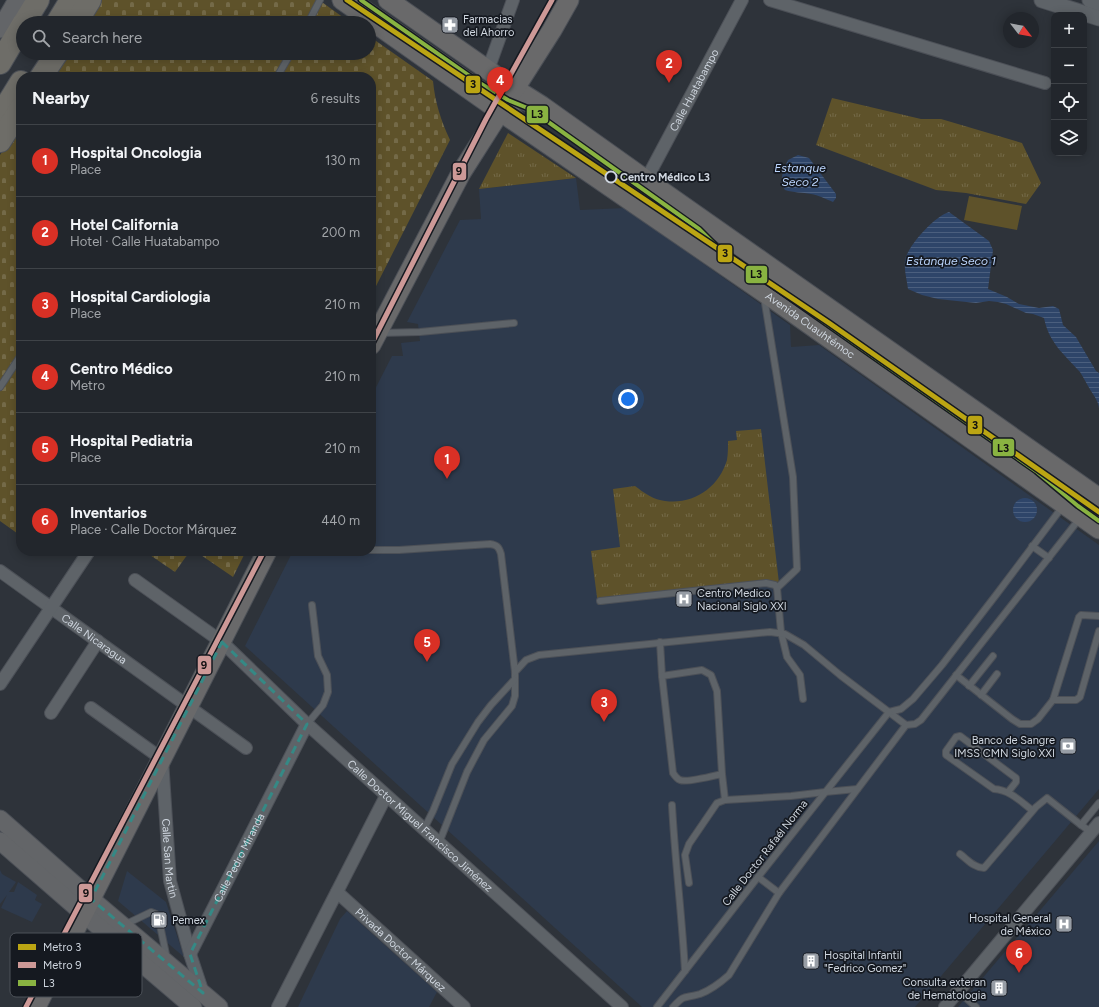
<!DOCTYPE html>
<html lang="en">
<head>
<meta charset="utf-8">
<style>
	:root { --surface:#22262c; --page:#2e3238; --text:#f1f3f6; --muted:#a2a5a9; --line:#3f4348; --accent:#d93025 }
	body { margin:0; font-family:Figtree,sans-serif; background:var(--page); color:var(--text) }
	.controls { position:absolute; right:12px; top:12px; display:grid; overflow:hidden; border-radius:8px; box-shadow:0 2px 10px #0003 }
	.controls button { width:36px; height:36px; display:grid; place-items:center; padding:0; border:0; border-bottom:1px solid var(--line); background:var(--surface); color:var(--text); font:20px sans-serif }
	.compass { position:absolute; left:1003px; top:12px; width:36px; height:36px; border-radius:50%; background:var(--surface); box-shadow:0 2px 10px #0003; rotate:121deg }
	.you { position:absolute; left:628px; top:399px; width:14px; height:14px; margin:-10px; border:3px solid #fff; border-radius:50%; background:#1a73e8; box-shadow:0 0 0 6px #1a73e833 }
	.badge { display:grid; place-items:center; width:26px; height:26px; border-radius:50%; background:var(--accent); color:#fff; font-size:13px; font-weight:700 }
	.pin { position:absolute; translate:-50% -33px; filter:drop-shadow(0 1px 2px #0008) }
	.pin::after { content:''; position:absolute; top:21px; width:14px; height:12px; background:inherit; clip-path:polygon(0 0,100% 0,50% 100%) }
	.list { margin:0; padding:0; list-style:none }
	h2 { display:flex; justify-content:space-between; align-items:center; height:52px; margin:0; padding:0 16px; font-size:17px }
	h2 small { font-size:13px; font-weight:400; color:var(--muted) }
	.list li { display:grid; grid-template-columns:26px 1fr auto; gap:12px; align-items:center; box-sizing:border-box; height:72px; padding:0 16px; border-top:1px solid var(--line) }
	.list b { display:block; font-size:15px; white-space:nowrap }
	.list p { margin:0; font-size:13px; white-space:nowrap; color:var(--muted) }
	.list em { font-size:13px; font-style:normal; color:var(--muted) }
	.icon { flex:none; width:22px; height:22px; fill:none; stroke:currentColor; stroke-width:2; stroke-linecap:round; stroke-linejoin:round }
	.map { position:relative; flex:none; width:1099px; height:1007px; overflow:hidden }
	.search { position:absolute; background:var(--surface); box-shadow:0 2px 10px #0003; left:16px; top:16px; width:360px; height:44px; display:flex; align-items:center; gap:10px; box-sizing:border-box; padding:0 14px; border-radius:22px; color:var(--muted); font-size:15px }
	.panel { position:absolute; background:var(--surface); box-shadow:0 2px 10px #0003; left:16px; top:72px; width:360px; height:484px; border-radius:16px }
	.map>svg:first-child { display:block }
	.built { fill:#2e3a4c }
	.cemetery { fill:url(#cemetery-stones) }
	.park { fill:url(#park-tufts) }
	.pitch { fill:#5e522a }
	.water { fill:url(#water-rules) }
	.lines { fill:none; stroke-linecap:round; stroke-linejoin:round }
	.service-casing { stroke:#4c5057; stroke-width:8 }
	.minor-casing { stroke:#4c5057; stroke-width:14 }
	.tertiary-casing { stroke:#4c5057; stroke-width:17 }
	.secondary-casing { stroke:#4c5057; stroke-width:19 }
	.primary-casing { stroke:#4c5057; stroke-width:21 }
	.motorway-casing { stroke:#4c5057; stroke-width:24 }
	.service { stroke:#5e6368; stroke-width:6 }
	.minor { stroke:#5e6368; stroke-width:12 }
	.tertiary { stroke:#5e6368; stroke-width:15 }
	.secondary { stroke:#636568; stroke-width:17 }
	.primary { stroke:#69696a; stroke-width:19 }
	.motorway { stroke:#6e6d68; stroke-width:22 }
	.bus-1-casing { stroke:#151920; stroke-width:7 }
	.bus-1 { stroke:#89b341; stroke-width:4 }
	.metro-1-casing { stroke:#151920; stroke-width:8 }
	.metro-2-casing { stroke:#151920; stroke-width:8 }
	.metro-1 { stroke:#bba513; stroke-width:5 }
	.metro-2 { stroke:#cd9997; stroke-width:5 }
	.marked { fill:none; stroke:#358985; stroke-width:3; stroke-dasharray:8 5; stroke-linejoin:round }
	.stop-dot { fill:#151920; stroke:#cfd6df; stroke-width:2 }
	.labels { text-anchor:middle; dominant-baseline:central; stroke-width:3.5; stroke-linejoin:round; paint-order:stroke }
	.poi-label { font-size:11px; fill:#cfd6df; stroke:#151920; text-anchor:start }
	.street-label { font-size:11px; fill:#cfd6df; stroke:#151920 }
	.stop-label { font-size:11px; font-weight:bold; fill:#cfd6df; stroke:#151920; text-anchor:start }
	.water-label { font-size:12px; font-style:italic; fill:#bcd6fe; stroke:#151920 }
	.key { fill:#151920; stroke:#4d5259; stroke-width:1 }
	.key-label { font-size:11px; fill:#cfd6df }
	.line-badge { stroke:#151920; stroke-width:1.5 }
	.pale-badge-label { font-size:11px; text-anchor:middle; font-weight:bold; fill:#111 }
</style>
</head>
<body>
<div class="map">
<svg width="1099" height="1007" viewBox="0 0 1099 1007">
	<defs>
		<pattern id="cemetery-stones" width="16" height="16" patternUnits="userSpaceOnUse"><rect width="16" height="16" fill="#5e522a"/><path d="M2 7V4a2 2 0 0 1 4 0v3zM10 15v-3a2 2 0 0 1 4 0v3z" fill="#746a48"/></pattern>
		<pattern id="park-tufts" width="24" height="20" patternUnits="userSpaceOnUse"><rect width="24" height="20" fill="#5e522a"/><path d="M3 7l-1-3M5 7V3M7 7l1-3M15 17l-1-3M17 17v-4M19 17l1-3" fill="none" stroke="#746a48"/></pattern>
		<pattern id="water-rules" width="6" height="5" patternUnits="userSpaceOnUse"><rect width="6" height="5" fill="#2e4569"/><path d="M0 2.5h6" fill="none" stroke="#4b5f7e"/></pattern>
	</defs>
	<rect width="100%" height="100%" fill="#2e333a"/>
	<g class="built">
		<polygon points="576,178 580,210 625,208 790,325 791,347 819,345 1099,545 1099,789 915,1007 642,1007 245,646 293,551 371,551 371,397 392,356 403,356 401,343 420,341 418,324 407,322 460,220 481,219 479,189"/>
		<polygon points="1099,841 1099,1007 958,1007"/>
		<polygon points="0,870 2,874 16,882 9,892 14,892 18,882 37,895 35,900 42,904 32,922 1,908 7,895 0,904"/>
		<polygon points="127,871 166,902 184,957 118,901"/>
		<polygon points="347,911 437,992 429,1007 298,1007 340,919"/>
	</g>
	<g class="cemetery">
		<polygon points="101,0 319,0 351,23 86,23"/>
		<path d="M369,36L433,81C435,102 441,121 450,140L371,296V77H51L66,53H369Z"/>
		<polygon points="21,122 21,536 0,521 0,155"/>
		<polygon points="144,551 190,551 175,572"/>
		<polygon points="195,551 246,551 233,577"/>
	</g>
	<g class="park">
		<polygon points="832,98 921,119 941,119 1022,143 1041,183 1026,204 966,193 936,190 816,145"/>
		<polygon points="508,133 576,178 479,189"/>
		<path d="M761,429L779,583L726,588L598,605L591,551L620,547L613,489L635,486C644,493 654,500 665,501C694,505 719,487 727,460C728,454 728,447 728,441L737,440L736,431Z"/>
	</g>
	<polygon class="pitch" points="969,196 1022,206 1017,230 964,220"/>
	<g class="water">
		<path d="M798,155L809,158L836,194V198L833,202C826,199 818,195 811,194C802,192 794,193 785,190L781,184L783,170L788,160Z"/>
		<path d="M949,212L989,241L993,250L988,289L1007,297L1019,304L1039,308L1053,306L1059,309L1063,325L1076,337L1096,371L1099,373V408C1098,401 1095,397 1091,391C1087,385 1084,378 1080,372C1064,354 1049,343 1044,318L1033,314L1026,313L1006,304L998,302L989,301L976,303L938,299L922,295L908,289C907,281 904,270 905,261C907,246 935,216 949,212Z"/>
		<circle cx="1025" cy="510" r="12"/>
	</g>
	<g class="lines">
		<g class="service-casing">
			<g id="service">
				<polyline points="361,0 478,82 508,100 533,111"/>
				<polyline points="308,23 320,0"/>
				<polyline points="277,77 291,53"/>
				<polyline points="509,101 523,119"/>
				<polyline points="695,226 716,246 1036,471 1060,490"/>
				<polyline points="764,297 793,477 797,569 777,588"/>
				<polyline points="380,333 420,332 514,323"/>
				<polyline points="0,387 21,355"/>
				<polyline points="1049,477 1074,491"/>
				<polyline points="1032,546 1049,558"/>
				<path d="M371,550H399L490,544C497,545 499,547 501,554L515,672V696L512,706L484,740L467,772L439,843"/>
				<polyline points="600,601 766,583 775,585 777,588 781,632 787,657 800,675 803,699"/>
				<polyline points="660,642 662,676"/>
				<polyline points="515,672 526,660 539,655 770,632 785,634 804,645 840,675 906,725"/>
				<polyline points="956,675 1012,719 1020,724 1031,724 1038,719 1053,700 1079,617 1081,615 1099,616"/>
				<polyline points="969,686 993,656"/>
				<polyline points="981,695 997,674"/>
				<polyline points="1053,700 1076,700 1080,697 1099,631"/>
				<polyline points="889,712 901,709 913,699 942,665 996,595 1063,506"/>
				<polyline points="307,724 323,705 328,692 327,675 318,656 312,605"/>
				<path d="M722,774C713,776 687,783 680,780C677,779 675,776 673,773L662,676L702,670L711,675L717,691L722,774L725,800"/>
				<path d="M1008,792L1016,782V778L960,736L956,737L946,751V755L994,789C1010,790 1020,801 1032,810"/>
				<path d="M672,805C675,861 682,916 685,971"/>
				<polyline points="424,829 433,811 452,764 478,722 491,705 514,680"/>
				<polyline points="1091,832 1081,825 1099,803"/>
				<path d="M960,854C967,859 974,868 984,868L1036,807L1047,798L1081,825"/>
				<polyline points="758,877 779,893"/>
				<polyline points="689,883 685,855 689,844 717,803 725,800 791,796 825,792 857,789"/>
				<polyline points="124,925 151,912 156,914"/>
				<polyline points="160,925 167,959"/>
				<polyline points="958,991 976,1007"/>
				<polyline points="657,1007 758,877 889,712"/>
				<path d="M673,1007C686,993 684,999 700,994C711,990 720,983 729,975L779,893L906,725L915,724L921,720L1080,518"/>
			</g>
		</g>
		<g class="minor-casing">
			<g id="minor">
				<polyline points="770,0 1045,83"/>
				<polyline points="488,70 513,0"/>
				<path id="s1" d="M646,180L742,0"/>
				<path id="s2" d="M0,571L246,748"/>
				<path id="s3" d="M135,580L222,642L307,724L622,1007"/>
				<polyline points="0,684 89,551"/>
				<path id="s4" d="M91,708L162,759L170,881L190,954L203,993"/>
				<polyline points="51,713 98,641"/>
				<path id="s5" d="M337,892L464,1007"/>
				<path id="s6" d="M190,954L307,724"/>
				<polyline points="278,1007 386,796"/>
				<polyline points="945,1007 1099,823"/>
			</g>
		</g>
		<g class="tertiary-casing">
			<g id="tertiary">
				<polyline points="1042,0 1099,18"/>
				<polyline points="1090,0 1099,3"/>
			</g>
		</g>
		<g class="secondary-casing">
			<g id="secondary">
				<polyline points="0,29 17,0"/>
				<polyline points="0,819 91,899 219,1007"/>
				<polyline points="0,841 84,914 193,1007"/>
			</g>
		</g>
		<g class="primary-casing">
			<g id="primary">
				<path id="s7" d="M342,0L501,112L775,300L1099,529"/>
				<polyline points="388,0 515,89 542,106 646,180 1099,498"/>
				<polyline points="371,345 461,173 552,30 569,0"/>
				<polyline points="36,1007 267,551"/>
			</g>
		</g>
		<g class="motorway-casing">
			<g id="motorway">
				<polyline points="24,23 38,0"/>
				<polyline points="57,23 71,0"/>
				<polyline points="76,23 90,0"/>
				<polyline points="0,63 23,24"/>
				<polyline points="41,77 57,53"/>
				<polyline points="0,116 21,82"/>
				<polyline points="0,141 21,108"/>
			</g>
		</g>
		<use href="#service" class="service"/>
		<use href="#minor" class="minor"/>
		<use href="#tertiary" class="tertiary"/>
		<use href="#secondary" class="secondary"/>
		<use href="#primary" class="primary"/>
		<use href="#motorway" class="motorway"/>
		<g class="bus-1-casing">
			<polyline id="bus-1" points="361,0 478,82 508,100 530,109 699,229 716,246 1036,471 1078,506 1099,521"/>
		</g>
		<use href="#bus-1" class="bus-1"/>
		<g class="metro-1-casing">
			<polyline id="metro-1" points="347,0 829,323 1099,512"/>
		</g>
		<g class="metro-2-casing">
			<g id="metro-2">
				<polyline points="371,345 486,119 552,0"/>
				<polyline points="26,1007 264,551"/>
			</g>
		</g>
		<use href="#metro-1" class="metro-1"/>
		<use href="#metro-2" class="metro-2"/>
	</g>
	<path class="marked" d="M222,642L307,724L190,954L203,993L91,899Z"/>
	<defs>
		<g id="pharmacy-square" transform="scale(0.9)"><rect x="-9" y="-9" width="18" height="18" rx="4" fill="#979da5" stroke="#151920"/><path d="M-2-6h4v4h4v4h-4v4h-4v-4h-4v-4h4Z" fill="#fff"/></g>
		<g id="hospital-square" transform="scale(0.9)"><rect x="-9" y="-9" width="18" height="18" rx="4" fill="#979da5" stroke="#151920"/><path d="M-5-5h3v3.5h4V-5h3V5h-3V1.5h-4V5h-3Z" fill="#fff"/></g>
		<g id="bank-square" transform="scale(0.9)"><rect x="-9" y="-9" width="18" height="18" rx="4" fill="#979da5" stroke="#151920"/><path d="M-6-4H6V4H-6ZM0-2.3a2.3 2.3 0 1 0 0 4.6a2.3 2.3 0 1 0 0-4.6Z" fill="#fff"/></g>
		<g id="fuel-square" transform="scale(0.9)"><rect x="-9" y="-9" width="18" height="18" rx="4" fill="#979da5" stroke="#151920"/><path d="M-5.5-6h7V0h2V4h1.3V-2.5L3-4.5l.8-.8L6-3V5H2.5V1h-1V6h-7ZM-4.2-4.7v3.2H.2V-4.7Z" fill="#fff"/></g>
		<g id="building-square" transform="scale(0.9)"><rect x="-9" y="-9" width="18" height="18" rx="4" fill="#979da5" stroke="#151920"/><path d="M-4-6H4V6H1V3H-1V6H-4ZM-2.5-4.3h1.7v1.8h-1.7ZM.8-4.3h1.7v1.8H.8ZM-2.5-1h1.7V.8h-1.7ZM.8-1h1.7V.8H.8Z" fill="#fff"/></g>
	</defs>
	<g fill-rule="evenodd">
		<use href="#pharmacy-square" x="450" y="25"/>
		<use href="#hospital-square" x="684" y="599"/>
		<use href="#bank-square" x="1068" y="746"/>
		<use href="#fuel-square" x="159" y="920"/>
		<use href="#hospital-square" x="1064" y="924"/>
		<use href="#building-square" x="811" y="961"/>
		<use href="#building-square" x="999" y="988"/>
	</g>
	<circle class="stop-dot" cx="611" cy="177" r="5.5"/>
	<g class="labels">
		<g class="poi-label">
			<text x="463" y="19">Farmacias<tspan x="463" dy="13">del Ahorro</tspan></text>
			<text x="697" y="593">Centro Medico<tspan x="697" dy="13">Nacional Siglo XXI</tspan></text>
			<text x="1055" y="740" text-anchor="end">Banco de Sangre<tspan x="1055" dy="13">IMSS CMN Siglo XXI</tspan></text>
			<text x="1051" y="918" text-anchor="end">Hospital General<tspan x="1051" dy="13">de México</tspan></text>
			<text x="172" y="920">Pemex</text>
			<text x="824" y="955">Hospital Infantil<tspan x="824" dy="13">"Fedrico Gomez"</tspan></text>
			<text x="986" y="982" text-anchor="end">Consulta exteran<tspan x="986" dy="13">de Hematologia</tspan></text>
		</g>
		<g class="street-label">
			<text stroke="none"><textPath href="#s1" startOffset="102">Calle Huatabampo</textPath></text>
			<text stroke="none"><textPath href="#s7" startOffset="570">Avenida Cuauhtémoc</textPath></text>
			<text stroke="none"><textPath href="#s2" startOffset="116">Calle Nicaragua</textPath></text>
			<text stroke="none"><textPath href="#s3" startOffset="377">Calle Doctor Miguel Francisco Jiménez</textPath></text>
			<text transform="translate(765 853) rotate(-52)">Calle Doctor Rafaél Norma</text>
			<text stroke="none"><textPath href="#s4" startOffset="187">Calle San Martin</textPath></text>
			<text stroke="none"><textPath href="#s6" startOffset="108">Calle Pedro Miranda</textPath></text>
			<text stroke="none"><textPath href="#s5" startOffset="86">Privada Doctor Márquez</textPath></text>
		</g>
		<g class="stop-label">
			<text x="620" y="177">Centro Médico L3</text>
		</g>
		<g class="water-label">
			<text x="800" y="168">Estanque<tspan x="800" dy="14">Seco 2</tspan></text>
			<text x="951" y="261">Estanque Seco 1</text>
		</g>
	</g>
	<rect x="10" y="933" width="132" height="64" rx="6" class="key"/>
	<rect x="18" y="944" width="18" height="6" fill="#bba513"/>
	<rect x="18" y="962" width="18" height="6" fill="#cd9997"/>
	<rect x="18" y="980" width="18" height="6" fill="#89b341"/>
	<g class="key-label">
		<text x="43" y="951">Metro 3</text>
		<text x="43" y="969">Metro 9</text>
		<text x="43" y="987">L3</text>
	</g>
	<g class="line-badge">
		<rect x="465" y="75" width="16" height="19" rx="4" fill="#bba513"/>
		<rect x="526" y="105" width="23" height="19" rx="4" fill="#89b341"/>
		<rect x="452" y="162" width="15" height="19" rx="4" fill="#cd9997"/>
		<rect x="717" y="244" width="16" height="19" rx="4" fill="#bba513"/>
		<rect x="745" y="265" width="23" height="19" rx="4" fill="#89b341"/>
		<rect x="967" y="415" width="16" height="20" rx="4" fill="#bba513"/>
		<rect x="992" y="438" width="23" height="19" rx="4" fill="#89b341"/>
		<rect x="197" y="655" width="15" height="20" rx="4" fill="#cd9997"/>
		<rect x="78" y="883" width="15" height="20" rx="4" fill="#cd9997"/>
	</g>
	<g class="pale-badge-label">
		<text x="473" y="88">3</text>
		<text x="537" y="118">L3</text>
		<text x="459" y="175">9</text>
		<text x="725" y="257">3</text>
		<text x="756" y="278">L3</text>
		<text x="975" y="429">3</text>
		<text x="1003" y="452">L3</text>
		<text x="204" y="669">9</text>
		<text x="86" y="897">9</text>
	</g>
</svg>
<div class="controls">
<button>+</button>
<button>−</button>
<button><svg class="icon" aria-label="locate" viewBox="0 0 24 24"><circle cx="12" cy="12" r="6"/><path d="M12 2v4M12 18v4M2 12h4M18 12h4"/></svg></button>
<button><svg class="icon" aria-label="layers" viewBox="0 0 24 24"><path d="M12 4l9 5-9 5-9-5zM3 14l9 5 9-5"/></svg></button>
</div>
<svg class="compass" viewBox="-18 -18 36 36"><path d="M0-13l5 13h-10z" fill="#e53935"/><path d="M0 13l5-13h-10z" fill="#a2a5a9"/></svg>
<div class="you"></div>
<div class="pin badge" style="left:447px;top:479px">1</div>
<div class="pin badge" style="left:669px;top:83px">2</div>
<div class="pin badge" style="left:604px;top:722px">3</div>
<div class="pin badge" style="left:500px;top:100px">4</div>
<div class="pin badge" style="left:427px;top:662px">5</div>
<div class="pin badge" style="left:1019px;top:973px">6</div>
<div class="search"><svg class="icon" aria-label="search" viewBox="0 0 24 24"><circle cx="10" cy="10" r="6"/><path d="M15 15l6 6"/></svg>Search here</div>
<section class="panel">
<h2>Nearby<small>6 results</small></h2>
<ul class="list">
<li><span class="badge">1</span><div><b>Hospital Oncologia</b><p>Place</p></div><em>130 m</em></li>
<li><span class="badge">2</span><div><b>Hotel California</b><p>Hotel · Calle Huatabampo</p></div><em>200 m</em></li>
<li><span class="badge">3</span><div><b>Hospital Cardiologia</b><p>Place</p></div><em>210 m</em></li>
<li><span class="badge">4</span><div><b>Centro Médico</b><p>Metro</p></div><em>210 m</em></li>
<li><span class="badge">5</span><div><b>Hospital Pediatria</b><p>Place</p></div><em>210 m</em></li>
<li><span class="badge">6</span><div><b>Inventarios</b><p>Place · Calle Doctor Márquez</p></div><em>440 m</em></li>
</ul>
</section>
</div>
</body>
</html>
